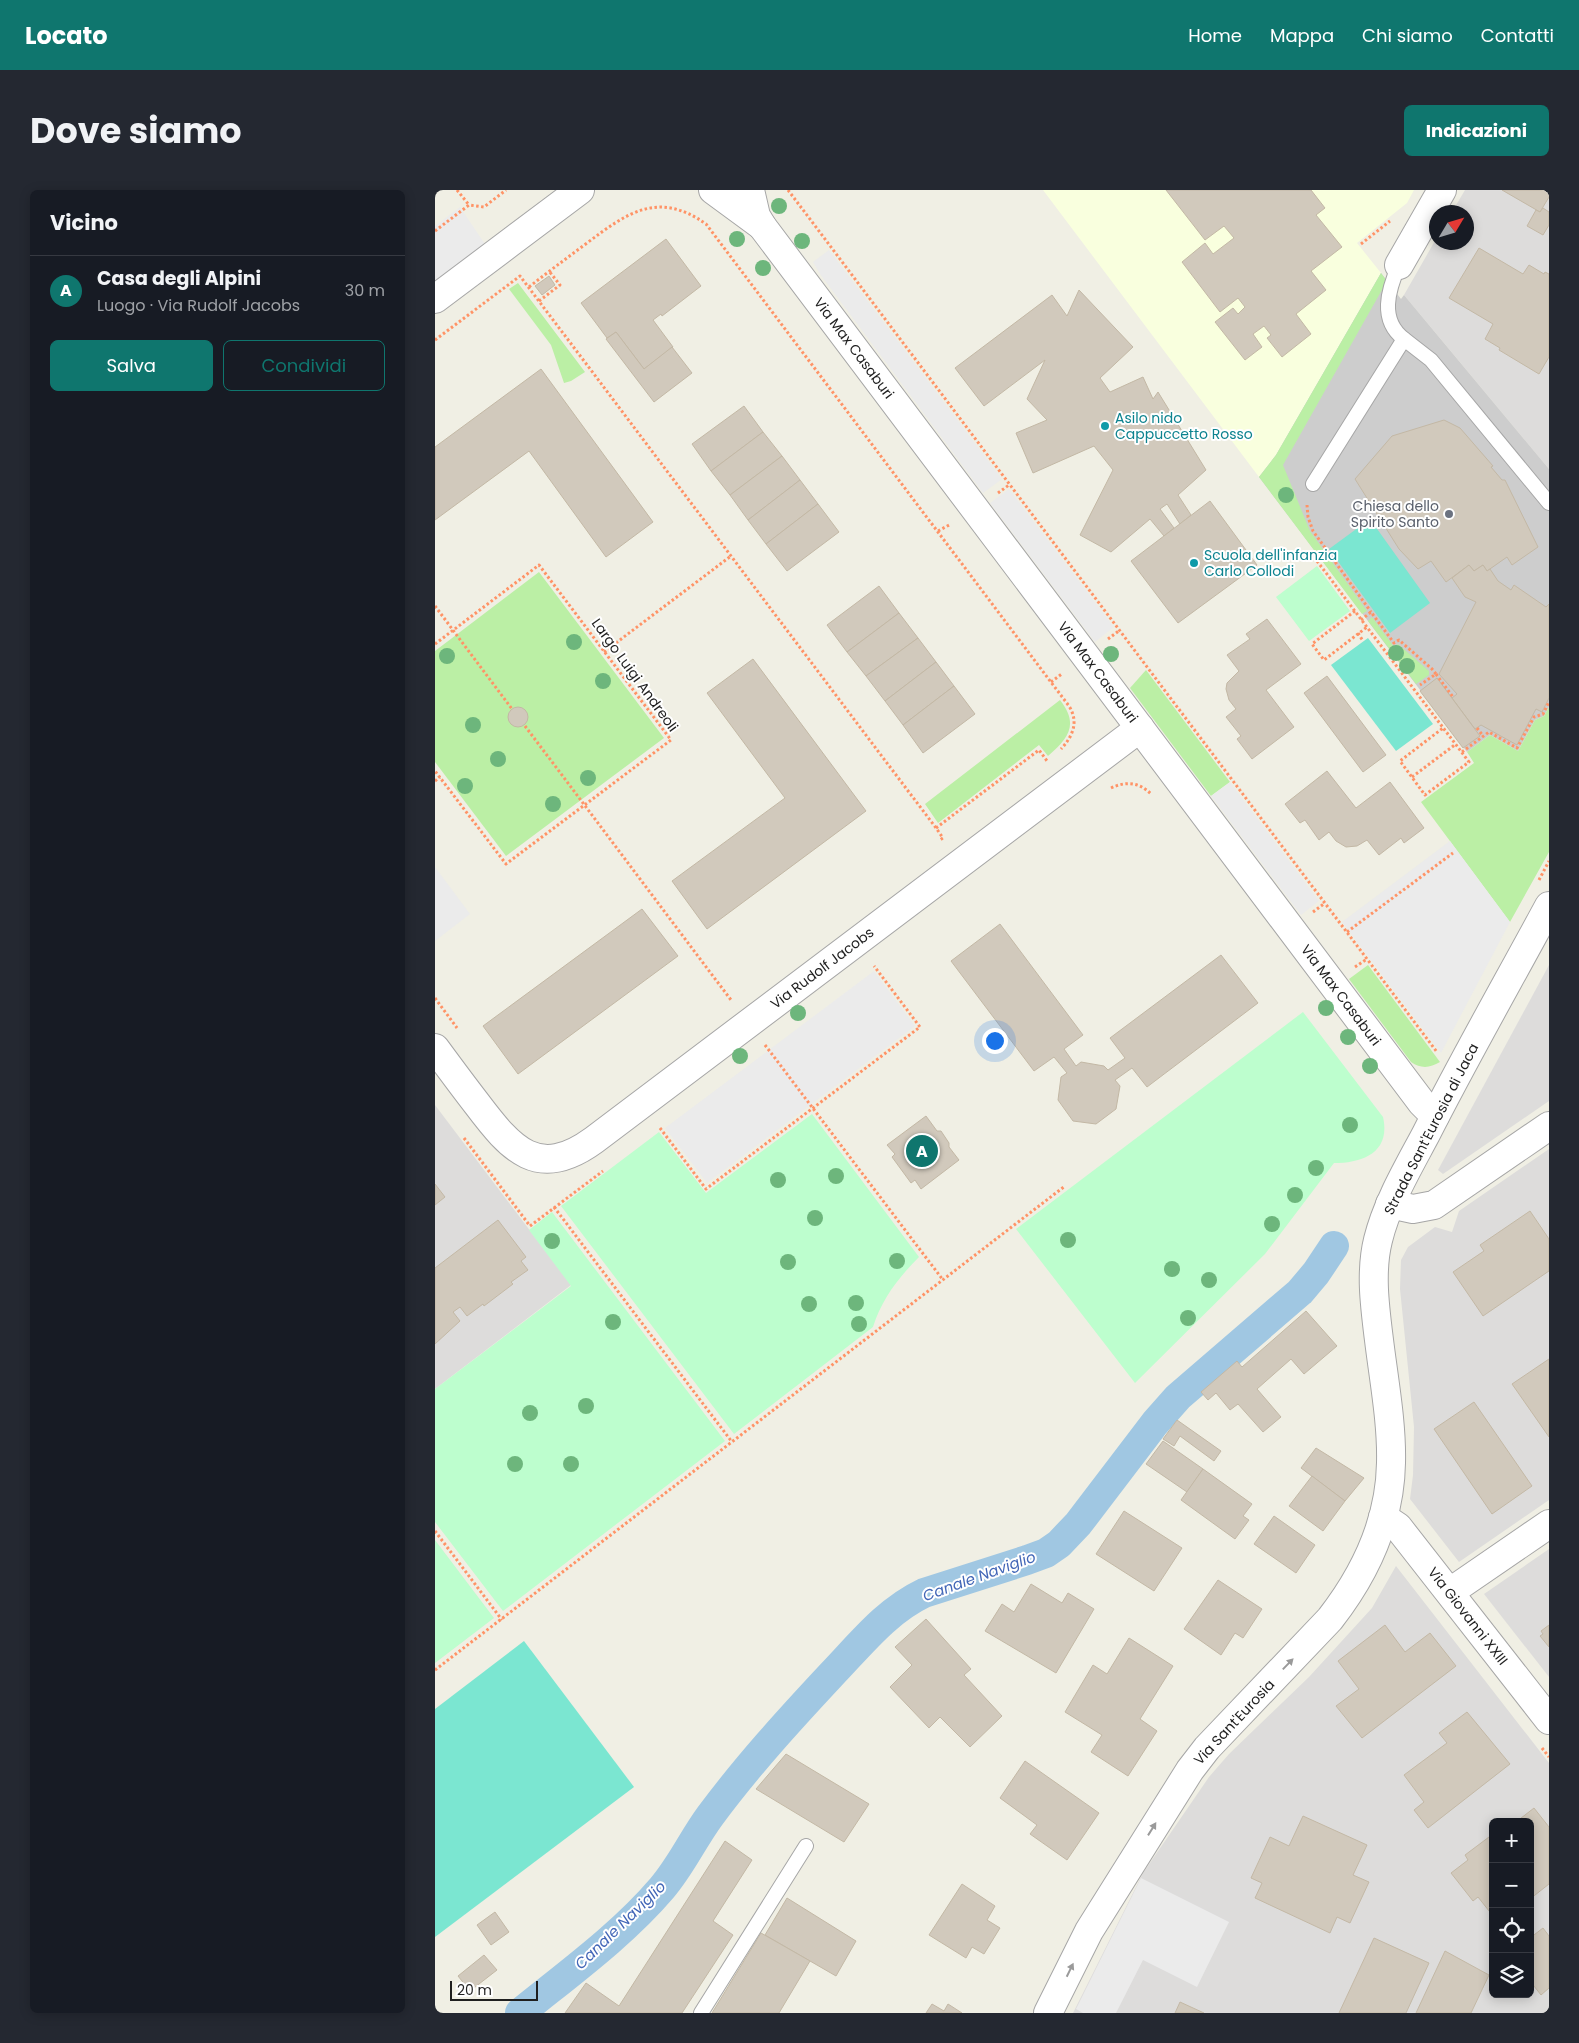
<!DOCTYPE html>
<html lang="it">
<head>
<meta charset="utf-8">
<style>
	:root { --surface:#171b24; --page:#242831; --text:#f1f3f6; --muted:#9ea1a6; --line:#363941; --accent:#0f766e }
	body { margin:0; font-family:Poppins,sans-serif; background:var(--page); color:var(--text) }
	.controls { position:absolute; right:15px; bottom:15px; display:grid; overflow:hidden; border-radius:8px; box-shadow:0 2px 12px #0003 }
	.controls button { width:45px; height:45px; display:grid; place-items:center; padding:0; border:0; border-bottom:1px solid var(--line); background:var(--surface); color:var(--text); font:25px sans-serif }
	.compass { position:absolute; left:994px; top:15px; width:45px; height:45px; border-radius:50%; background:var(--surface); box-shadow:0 2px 12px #0003; rotate:52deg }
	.scale { position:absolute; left:15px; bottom:12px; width:88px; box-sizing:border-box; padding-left:5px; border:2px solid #1f1f1f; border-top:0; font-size:14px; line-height:18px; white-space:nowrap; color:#1f1f1f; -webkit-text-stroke:4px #fff; paint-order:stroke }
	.you { position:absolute; left:559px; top:850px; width:18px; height:18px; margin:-12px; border:4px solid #fff; border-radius:50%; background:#1a73e8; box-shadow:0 0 0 8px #1a73e833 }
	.badge { display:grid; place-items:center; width:32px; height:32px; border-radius:50%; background:var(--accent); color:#fff; font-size:16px; font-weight:700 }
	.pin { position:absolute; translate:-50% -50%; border:2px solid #fff; box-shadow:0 1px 5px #0006 }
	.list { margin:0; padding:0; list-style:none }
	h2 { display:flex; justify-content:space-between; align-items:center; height:65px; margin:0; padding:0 20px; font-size:21px }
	h2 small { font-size:16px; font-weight:400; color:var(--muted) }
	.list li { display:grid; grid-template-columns:32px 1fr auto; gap:15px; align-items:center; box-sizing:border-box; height:70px; padding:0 20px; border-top:1px solid var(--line) }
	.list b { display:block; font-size:19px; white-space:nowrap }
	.list p { margin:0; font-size:16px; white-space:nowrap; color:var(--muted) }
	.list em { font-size:16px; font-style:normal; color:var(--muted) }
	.actions { display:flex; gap:10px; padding:15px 20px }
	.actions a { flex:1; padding:11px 0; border:1px solid var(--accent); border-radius:8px; text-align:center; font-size:18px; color:var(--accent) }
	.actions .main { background:var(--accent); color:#fff }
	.icon { flex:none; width:28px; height:28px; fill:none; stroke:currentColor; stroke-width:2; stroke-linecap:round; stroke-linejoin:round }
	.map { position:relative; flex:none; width:1114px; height:1823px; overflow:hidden; border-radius:8px }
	header { display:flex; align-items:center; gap:30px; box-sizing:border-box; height:70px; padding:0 25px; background:var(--accent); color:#fff }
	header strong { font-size:24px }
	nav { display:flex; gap:28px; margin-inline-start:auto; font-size:18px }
	.intro { display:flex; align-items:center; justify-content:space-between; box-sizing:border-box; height:120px; padding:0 30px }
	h1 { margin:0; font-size:35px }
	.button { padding:12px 22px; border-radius:8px; background:var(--accent); color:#fff; font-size:18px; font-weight:700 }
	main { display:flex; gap:30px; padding:0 30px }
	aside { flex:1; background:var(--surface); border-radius:8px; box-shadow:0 2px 12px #0003 }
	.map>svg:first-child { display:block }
	.residential { fill:#dddcdb; fill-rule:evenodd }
	.education { fill:#f9ffde }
	.religious { fill:#cdcdcd }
	.grass { fill:#bbefa5 }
	.park { fill:#bdfece }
	.pitch { fill:#7be6d1 }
	.parking { fill:#ebebeb }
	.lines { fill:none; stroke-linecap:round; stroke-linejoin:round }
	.canal { stroke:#a0c7e2; stroke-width:30 }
	.building { fill:#d1c9bc; stroke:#c3b8a5 }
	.service-casing { stroke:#a6a6a6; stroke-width:16 }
	.minor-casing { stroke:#a6a6a6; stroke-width:30 }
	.path { stroke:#ff9366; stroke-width:3; stroke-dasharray:2.5 2.5; stroke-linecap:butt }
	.service { stroke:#fff; stroke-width:14 }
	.minor { stroke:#fff; stroke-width:28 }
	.tree { fill:#6db67c }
	.oneway { fill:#9a9a9a }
	.culture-dot { fill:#0f9aa8; stroke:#fff; stroke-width:2 }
	.worship-dot { fill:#6b7280; stroke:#fff; stroke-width:2 }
	.labels { text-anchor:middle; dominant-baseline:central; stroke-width:4; stroke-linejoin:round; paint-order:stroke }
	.street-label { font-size:14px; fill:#1f1f1f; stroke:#fff }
	.culture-label { font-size:14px; fill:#0d838f; stroke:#fff; text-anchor:start }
	.worship-label { font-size:14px; fill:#5b616d; stroke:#fff; text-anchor:end }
	.water-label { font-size:15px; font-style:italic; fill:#4266b7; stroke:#fff }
</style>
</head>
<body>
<header>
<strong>Locato</strong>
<nav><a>Home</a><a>Mappa</a><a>Chi siamo</a><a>Contatti</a></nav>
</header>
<div class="intro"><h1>Dove siamo</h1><a class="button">Indicazioni</a></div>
<main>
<aside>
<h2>Vicino<small></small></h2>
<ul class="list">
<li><span class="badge">A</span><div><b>Casa degli Alpini</b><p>Luogo · Via Rudolf Jacobs</p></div><em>30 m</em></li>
</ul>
<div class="actions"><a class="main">Salva</a><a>Condividi</a></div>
</aside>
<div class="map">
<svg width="1114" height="1823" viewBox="0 0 1114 1823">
	<rect width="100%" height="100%" fill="#f0efe4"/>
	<g class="residential">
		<polygon points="1030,0 1114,0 1114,279 969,105 1001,49 1002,52 1032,52 1032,22 1017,22"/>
		<polygon points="1114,775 1114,911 1008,984 1003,980"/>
		<polygon points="0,915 136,1095 0,1199"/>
		<polygon points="1114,959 1114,1310 1024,1372 975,1309 978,1285 979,1237 965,1099 966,1070 973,1057 1000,1037 1017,1042 1024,1021"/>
		<polygon points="1114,1359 1114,1487 1049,1404"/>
		<path d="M961,1376L1114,1573V1823H638L708,1683L774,1587L794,1564L874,1487L937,1418ZM1058,1632H1095V1804H1058Z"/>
	</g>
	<polygon class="education" points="608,0 979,0 972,13 922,53 946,83 841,265 824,287"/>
	<polygon class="religious" points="946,83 966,109 969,105 1114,279 1114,517 1109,526 1100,530 1083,561 1055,545 1032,562 824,287 841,265"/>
	<g class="grass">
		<polygon points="946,83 952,91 848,275 875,341 932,421 927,424 824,287 841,265"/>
		<polygon points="83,93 150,182 136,191 129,193 116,155 74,99"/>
		<polygon points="104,382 229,548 71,666 0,572 0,461"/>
		<polygon points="937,427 959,457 963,454 994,481 994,485 981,494 933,431"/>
		<polygon points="711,480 795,592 776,606 695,498"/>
		<path d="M625,510C644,534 634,548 613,566L604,555L503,633L490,614Z"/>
		<polygon points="1114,517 1114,662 1075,732 986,612 1039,573 1032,562 1055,545 1083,561 1100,530 1109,526"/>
		<path d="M933,775L1005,872C995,878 986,879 976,872L914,789Z"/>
	</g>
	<g class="park">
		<polygon points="882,376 915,421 874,451 841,407"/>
		<path d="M868,822L948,927C956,962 928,973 899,973L830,1064L700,1193L581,1039Z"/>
		<path d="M377,924L484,1067C463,1088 447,1109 438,1137L299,1244L126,1016L224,942L271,1003Z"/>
		<polygon points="117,1022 290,1251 68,1421 0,1332 0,1199 136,1096 94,1040"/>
		<polygon points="0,1350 59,1428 0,1473"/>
	</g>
	<g class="pitch">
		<polygon points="935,329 995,413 955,443 894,359"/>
		<polygon points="933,448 998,534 961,561 896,475"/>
		<polygon points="89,1451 199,1597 0,1747 0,1519"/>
	</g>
	<g class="parking">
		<polygon points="25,17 58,66 0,110 0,36"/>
		<polygon points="394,60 567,289 548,303 385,84 378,72"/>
		<polygon points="574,299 679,437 660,452 555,313"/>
		<polygon points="795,592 884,711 866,725 776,606"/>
		<polygon points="1015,651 1075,732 1006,863 907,732"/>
		<polygon points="0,677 35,724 0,751"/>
		<polygon points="439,781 480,836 272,993 230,938"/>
		<polygon points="706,1688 794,1732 762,1797 708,1770 681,1823 648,1823 641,1819"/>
	</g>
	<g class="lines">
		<path class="canal" d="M85,1823C133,1784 187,1745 227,1698C246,1676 258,1649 275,1626C312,1576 354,1530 396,1485C425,1455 451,1421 489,1403L592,1370L611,1363L624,1354L643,1334L720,1233L743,1207L865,1102L881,1083L899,1056"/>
	</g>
	<g class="building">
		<polygon points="731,0 876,0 890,18 881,25 907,57 876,81 891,100 861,124 876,144 847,167 832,148 836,145 829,136 818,144 827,157 810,170 780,132 798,118 803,124 810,117 803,108 785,122 747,72 770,53 778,64 799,48 789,36 770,50"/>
		<polygon points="1067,0 1114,0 1114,7 1105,22"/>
		<polygon points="1108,18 1114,22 1114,35 1108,45 1092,36 1101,20 1105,22"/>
		<polygon points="231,49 266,96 227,126 226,124 218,130 238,157 209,179 181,142 172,148 146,113"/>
		<polygon points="1044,58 1088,84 1094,75 1109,84 1110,82 1114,84 1114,167 1104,184 1064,160 1065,158 1050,149 1058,134 1014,108"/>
		<polygon points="114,86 120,95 107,105 100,96"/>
		<polygon points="644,100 698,157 665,188 675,202 708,187 718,209 723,202 771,280 743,305 756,325 745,334 732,314 725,319 739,338 729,346 715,329 676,362 645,345 678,280 659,256 598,283 581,243 612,230 592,209 610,170 549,216 520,178 617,105 632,126"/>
		<polygon points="181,142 209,179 237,157 257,183 219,212 171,149"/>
		<polygon points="106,179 218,332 171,367 94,261 0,330 0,257"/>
		<polygon points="309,216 328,242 276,281 257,254"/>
		<polygon points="1009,230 1025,238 1058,276 1056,277 1067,290 1070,290 1103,357 1077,375 1072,367 1052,381 1048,375 1039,381 1034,375 1011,392 996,371 983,379 964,359 920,289 957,246"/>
		<polygon points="328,242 347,266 295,305 276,281"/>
		<polygon points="347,266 365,290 313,330 295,305"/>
		<polygon points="365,290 383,314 331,354 313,330"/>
		<polygon points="775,311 822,375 743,433 696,371"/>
		<polygon points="383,314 404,342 352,381 331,354"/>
		<polygon points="1034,375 1039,381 1048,375 1052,381 1055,379 1063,391 1076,400 1079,395 1111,417 1114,414 1114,508 1107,522 1101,519 1082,555 1046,535 1040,539 1017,508 1022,504 1004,484 1041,412 1030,407 1017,388"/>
		<polygon points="444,396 464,423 412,462 392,435"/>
		<polygon points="464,423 483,448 431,486 412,462"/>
		<polygon points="832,429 866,474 831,500 859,537 817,569 802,549 806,546 791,527 801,519 794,510 791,499 792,493 804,481 792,465 815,449 811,444"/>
		<polygon points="483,448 501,472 450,511 431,486"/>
		<polygon points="318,469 431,621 272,739 237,691 350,608 272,503"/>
		<polygon points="501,472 519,496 468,535 450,511"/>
		<polygon points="892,486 951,565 928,582 869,503"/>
		<polygon points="1002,488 1045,546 1028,558 985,501"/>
		<polygon points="519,496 540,524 488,563 468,535"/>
		<circle cx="83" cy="527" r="10"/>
		<polygon points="892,581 921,618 955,592 989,638 969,653 966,648 944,665 932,650 922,656 911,657 901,651 894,642 884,650 870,630 865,633 850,614"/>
		<polygon points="207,719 243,766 83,884 48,836"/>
		<polygon points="565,734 648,845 629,859 641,876 646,872 669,876 673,880 690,868 675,848 786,765 823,813 712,897 697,878 680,890 685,896 681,919 661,934 638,931 623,910 626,887 632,883 619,867 599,881 516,771"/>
		<polygon points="491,926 502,941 506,941 514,953 514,957 524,970 486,999 480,990 476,993 457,967 460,964 452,955"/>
		<polygon points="0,994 10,1007 0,1015"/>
		<polygon points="1095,1021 1114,1049 1114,1081 1048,1126 1018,1082 1049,1061 1045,1055"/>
		<polygon points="63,1030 91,1067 86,1071 93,1080 76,1092 78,1094 49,1116 48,1114 32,1126 25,1117 18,1122 25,1131 0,1154 0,1078"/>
		<polygon points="871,1121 902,1156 869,1184 856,1169 822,1199 846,1227 828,1242 803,1214 795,1220 781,1203 773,1210 766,1202 802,1171 807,1177"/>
		<polygon points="1114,1169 1114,1247 1077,1194"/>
		<polygon points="1039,1212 1097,1296 1057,1324 999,1239"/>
		<polygon points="742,1230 786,1261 779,1271 745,1246 739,1256 728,1249"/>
		<polygon points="728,1251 768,1279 752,1302 711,1274"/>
		<polygon points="881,1258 929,1288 910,1311 866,1278"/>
		<polygon points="768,1279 817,1314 808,1326 814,1330 800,1349 746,1310"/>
		<polygon points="877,1286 910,1311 888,1341 854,1316"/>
		<polygon points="689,1321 747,1358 719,1401 661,1364"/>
		<polygon points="839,1326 880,1355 861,1383 819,1354"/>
		<polygon points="783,1390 827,1419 808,1448 800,1443 786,1465 749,1439"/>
		<polygon points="596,1394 627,1413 633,1403 659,1419 621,1483 550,1441 567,1414 579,1422"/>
		<polygon points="491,1429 536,1479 529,1485 567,1526 535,1557 505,1527 494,1538 455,1497 477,1475 460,1457"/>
		<polygon points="950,1435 970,1462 995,1443 1021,1476 927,1548 901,1516 924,1499 903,1471"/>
		<polygon points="1114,1435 1114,1457 1105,1446 1108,1444 1106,1441"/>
		<polygon points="694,1448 738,1476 705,1529 722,1541 693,1586 656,1562 667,1545 630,1522 658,1475 672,1484"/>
		<polygon points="1032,1522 1075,1574 993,1638 979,1620 989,1612 969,1585 1012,1553 1004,1543"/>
		<polygon points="351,1564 434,1614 409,1652 321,1599"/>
		<polygon points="590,1571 664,1623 632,1670 595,1644 602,1635 565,1608"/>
		<polygon points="1099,1618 1114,1637 1114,1694 1095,1709 1095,1632 1081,1632"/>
		<polygon points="868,1626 932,1655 918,1685 934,1692 915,1733 902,1727 895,1743 820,1708 827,1693 816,1688 835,1647 854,1656"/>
		<polygon points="1058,1644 1058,1726 1043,1707 1038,1711 1016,1683 1033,1670 1030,1665"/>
		<polygon points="290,1651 317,1670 278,1731 298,1745 247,1823 130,1823 151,1793 184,1816"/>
		<polygon points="527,1694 560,1716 552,1730 565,1738 549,1764 537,1757 531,1768 494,1745"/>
		<polygon points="352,1708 421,1751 401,1786 330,1745"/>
		<polygon points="60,1722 74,1742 56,1755 42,1735"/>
		<polygon points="1108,1738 1114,1746 1114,1798 1106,1805 1095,1791 1095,1748"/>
		<polygon points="326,1743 375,1771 344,1823 277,1823"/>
		<polygon points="939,1748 994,1773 971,1823 904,1823"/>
		<polygon points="1010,1761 1054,1785 1036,1823 981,1823"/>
		<polygon points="49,1765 62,1780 35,1801 23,1786"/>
		<polygon points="745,1812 769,1823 740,1823"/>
		<polygon points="497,1814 509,1821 513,1814 527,1823 491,1823"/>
	</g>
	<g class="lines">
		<g class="service-casing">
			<g id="service">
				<path d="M964,75C953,100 944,130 969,149"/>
				<polyline points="878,294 969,149 996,170 1114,313"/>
				<polyline points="266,1823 371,1656"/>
			</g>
		</g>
		<g class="minor-casing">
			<g id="minor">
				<polyline points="278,0 327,36"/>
				<polyline points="315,0 321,26 327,36 987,913 1000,926"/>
				<polyline points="964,75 1007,0"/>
				<polyline points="0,109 145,0"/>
				<path d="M0,858C14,877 28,896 42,914C76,959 103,991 159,950L705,538"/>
				<polyline points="955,1014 978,1019 999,1015 1114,936"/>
				<polyline points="948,1327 963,1337 1114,1530"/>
				<polyline points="1015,1402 1114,1334"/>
				<path d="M613,1823L654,1741L755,1580L772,1558L895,1429C930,1384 955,1332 956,1273C957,1233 949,1191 944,1150C940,1118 935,1082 943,1050C952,1013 973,978 991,944C1030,867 1073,792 1114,716"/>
			</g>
		</g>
		<g class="path">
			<polyline points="22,0 34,15"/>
			<polyline points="353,0 1002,862"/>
			<polyline points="0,41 34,15 49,17 71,0"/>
			<polyline points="926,54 955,31"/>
			<path d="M94,97C113,82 132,68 152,53C192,23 223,0 271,34L634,516C644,532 638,546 626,559"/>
			<polyline points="104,111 125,95 114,81"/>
			<polyline points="0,150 85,86 501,638 508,648 505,650"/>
			<polyline points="563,303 574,295"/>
			<polyline points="872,315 873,327 878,341 936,422"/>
			<polyline points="503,341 516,334"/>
			<polyline points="882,371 1034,572 990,605 965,571 1008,538"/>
			<polyline points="0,416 77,519"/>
			<polyline points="920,421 877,454 889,470 932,437"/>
			<polyline points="926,430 936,422 959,453 964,450 997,479 1001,484 985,495"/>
			<polyline points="923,443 928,451"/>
			<polyline points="673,449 685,440"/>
			<polyline points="0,454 104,375 236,550 71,674 0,581"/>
			<polyline points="169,462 296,366"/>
			<polyline points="1001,484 1018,507"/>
			<polyline points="616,492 628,483"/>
			<polyline points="90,536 296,810"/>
			<polyline points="1042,538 1048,546"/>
			<polyline points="1027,562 1054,542 1082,558 1099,527 1108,524 1114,512"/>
			<polyline points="977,587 1021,554"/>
			<polyline points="0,591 5,587"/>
			<path d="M676,598C691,591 704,592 716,604"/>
			<polyline points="501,638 604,560 612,571 613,570"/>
			<polyline points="1104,690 1114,671"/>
			<polyline points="878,722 890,713"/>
			<polyline points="912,742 1018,663"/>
			<polyline points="920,777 932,769"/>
			<polyline points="0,808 22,838"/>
			<polyline points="330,855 508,1090"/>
			<polyline points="225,938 271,999 485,837 439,776"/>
			<polyline points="29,948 95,1036 168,981"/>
			<polyline points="119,1017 297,1252"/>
			<polyline points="0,1341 67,1430"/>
			<polyline points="0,1480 630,996"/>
			<polyline points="1107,1558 1114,1567"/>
		</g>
		<use href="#service" class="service"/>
		<use href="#minor" class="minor"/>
	</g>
	<g class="tree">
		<circle cx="344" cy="16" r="8"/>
		<circle cx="302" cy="49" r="8"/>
		<circle cx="367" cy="51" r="8"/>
		<circle cx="328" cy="78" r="8"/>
		<circle cx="851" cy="305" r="8"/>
		<circle cx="139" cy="452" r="8"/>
		<circle cx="961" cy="463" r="8"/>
		<circle cx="676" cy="464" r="8"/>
		<circle cx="12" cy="466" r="8"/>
		<circle cx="972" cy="476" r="8"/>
		<circle cx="168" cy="491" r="8"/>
		<circle cx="38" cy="535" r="8"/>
		<circle cx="63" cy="569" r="8"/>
		<circle cx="153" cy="588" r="8"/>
		<circle cx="30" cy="596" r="8"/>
		<circle cx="118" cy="614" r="8"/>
		<circle cx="891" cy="818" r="8"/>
		<circle cx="363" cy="823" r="8"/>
		<circle cx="913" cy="847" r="8"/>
		<circle cx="305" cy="866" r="8"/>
		<circle cx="935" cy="876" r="8"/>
		<circle cx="915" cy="935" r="8"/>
		<circle cx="881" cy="978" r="8"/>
		<circle cx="401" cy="986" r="8"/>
		<circle cx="343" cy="990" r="8"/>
		<circle cx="860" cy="1005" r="8"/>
		<circle cx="380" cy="1028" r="8"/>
		<circle cx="837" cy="1034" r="8"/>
		<circle cx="633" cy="1050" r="8"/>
		<circle cx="117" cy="1051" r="8"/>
		<circle cx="462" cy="1071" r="8"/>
		<circle cx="353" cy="1072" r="8"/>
		<circle cx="737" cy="1079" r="8"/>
		<circle cx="774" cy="1090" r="8"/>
		<circle cx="421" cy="1113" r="8"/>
		<circle cx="374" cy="1114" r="8"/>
		<circle cx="753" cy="1128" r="8"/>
		<circle cx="178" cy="1132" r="8"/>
		<circle cx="424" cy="1134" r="8"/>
		<circle cx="151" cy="1216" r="8"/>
		<circle cx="95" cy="1223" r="8"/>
		<circle cx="80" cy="1274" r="8"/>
		<circle cx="136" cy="1274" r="8"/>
	</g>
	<defs><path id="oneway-solid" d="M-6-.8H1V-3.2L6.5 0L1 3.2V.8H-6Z" transform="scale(1.25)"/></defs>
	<g class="oneway">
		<use href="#oneway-solid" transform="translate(853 1474) rotate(-46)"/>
		<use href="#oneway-solid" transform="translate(717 1639) rotate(-58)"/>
		<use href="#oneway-solid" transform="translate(635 1780) rotate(-64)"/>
	</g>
	<g class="culture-dot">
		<circle cx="670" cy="236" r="5"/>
		<circle cx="759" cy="373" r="5"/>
	</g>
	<circle class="worship-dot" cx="1014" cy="324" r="5"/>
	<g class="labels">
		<g class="street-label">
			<text transform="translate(419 158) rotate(53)">Via Max Casaburi</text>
			<text transform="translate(663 482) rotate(53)">Via Max Casaburi</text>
			<text transform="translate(200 485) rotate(54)">Largo Luigi Andreoli</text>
			<text transform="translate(387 778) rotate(-37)">Via Rudolf Jacobs</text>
			<text transform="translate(906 805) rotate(53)">Via Max Casaburi</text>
			<text transform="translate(996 939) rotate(-63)">Strada Sant'Eurosia di Jaca</text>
			<text transform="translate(1033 1426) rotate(52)">Via Giovanni XXIII</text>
			<text transform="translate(799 1532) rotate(-47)">Via Sant'Eurosia</text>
		</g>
		<g class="culture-label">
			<text x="680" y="228">Asilo nido<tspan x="680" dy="16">Cappuccetto Rosso</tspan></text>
			<text x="769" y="365">Scuola dell'infanzia<tspan x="769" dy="16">Carlo Collodi</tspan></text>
		</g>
		<g class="worship-label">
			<text x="1004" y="316">Chiesa dello<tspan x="1004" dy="16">Spirito Santo</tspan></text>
		</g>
		<g class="water-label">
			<text transform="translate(544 1386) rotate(-20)">Canale Naviglio</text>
			<text transform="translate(185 1735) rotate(-44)">Canale Naviglio</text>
		</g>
	</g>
</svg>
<div class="controls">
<button>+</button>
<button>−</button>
<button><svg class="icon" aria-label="locate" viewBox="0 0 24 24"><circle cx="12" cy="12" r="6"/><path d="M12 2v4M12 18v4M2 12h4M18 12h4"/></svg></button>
<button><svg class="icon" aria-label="layers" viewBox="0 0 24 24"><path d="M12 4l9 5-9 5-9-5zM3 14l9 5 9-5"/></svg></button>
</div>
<svg class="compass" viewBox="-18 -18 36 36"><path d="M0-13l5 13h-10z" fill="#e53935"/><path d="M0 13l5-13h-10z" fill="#9ea1a6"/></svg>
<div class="scale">20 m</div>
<div class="you"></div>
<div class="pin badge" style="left:487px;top:961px">A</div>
</div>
</main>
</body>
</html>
